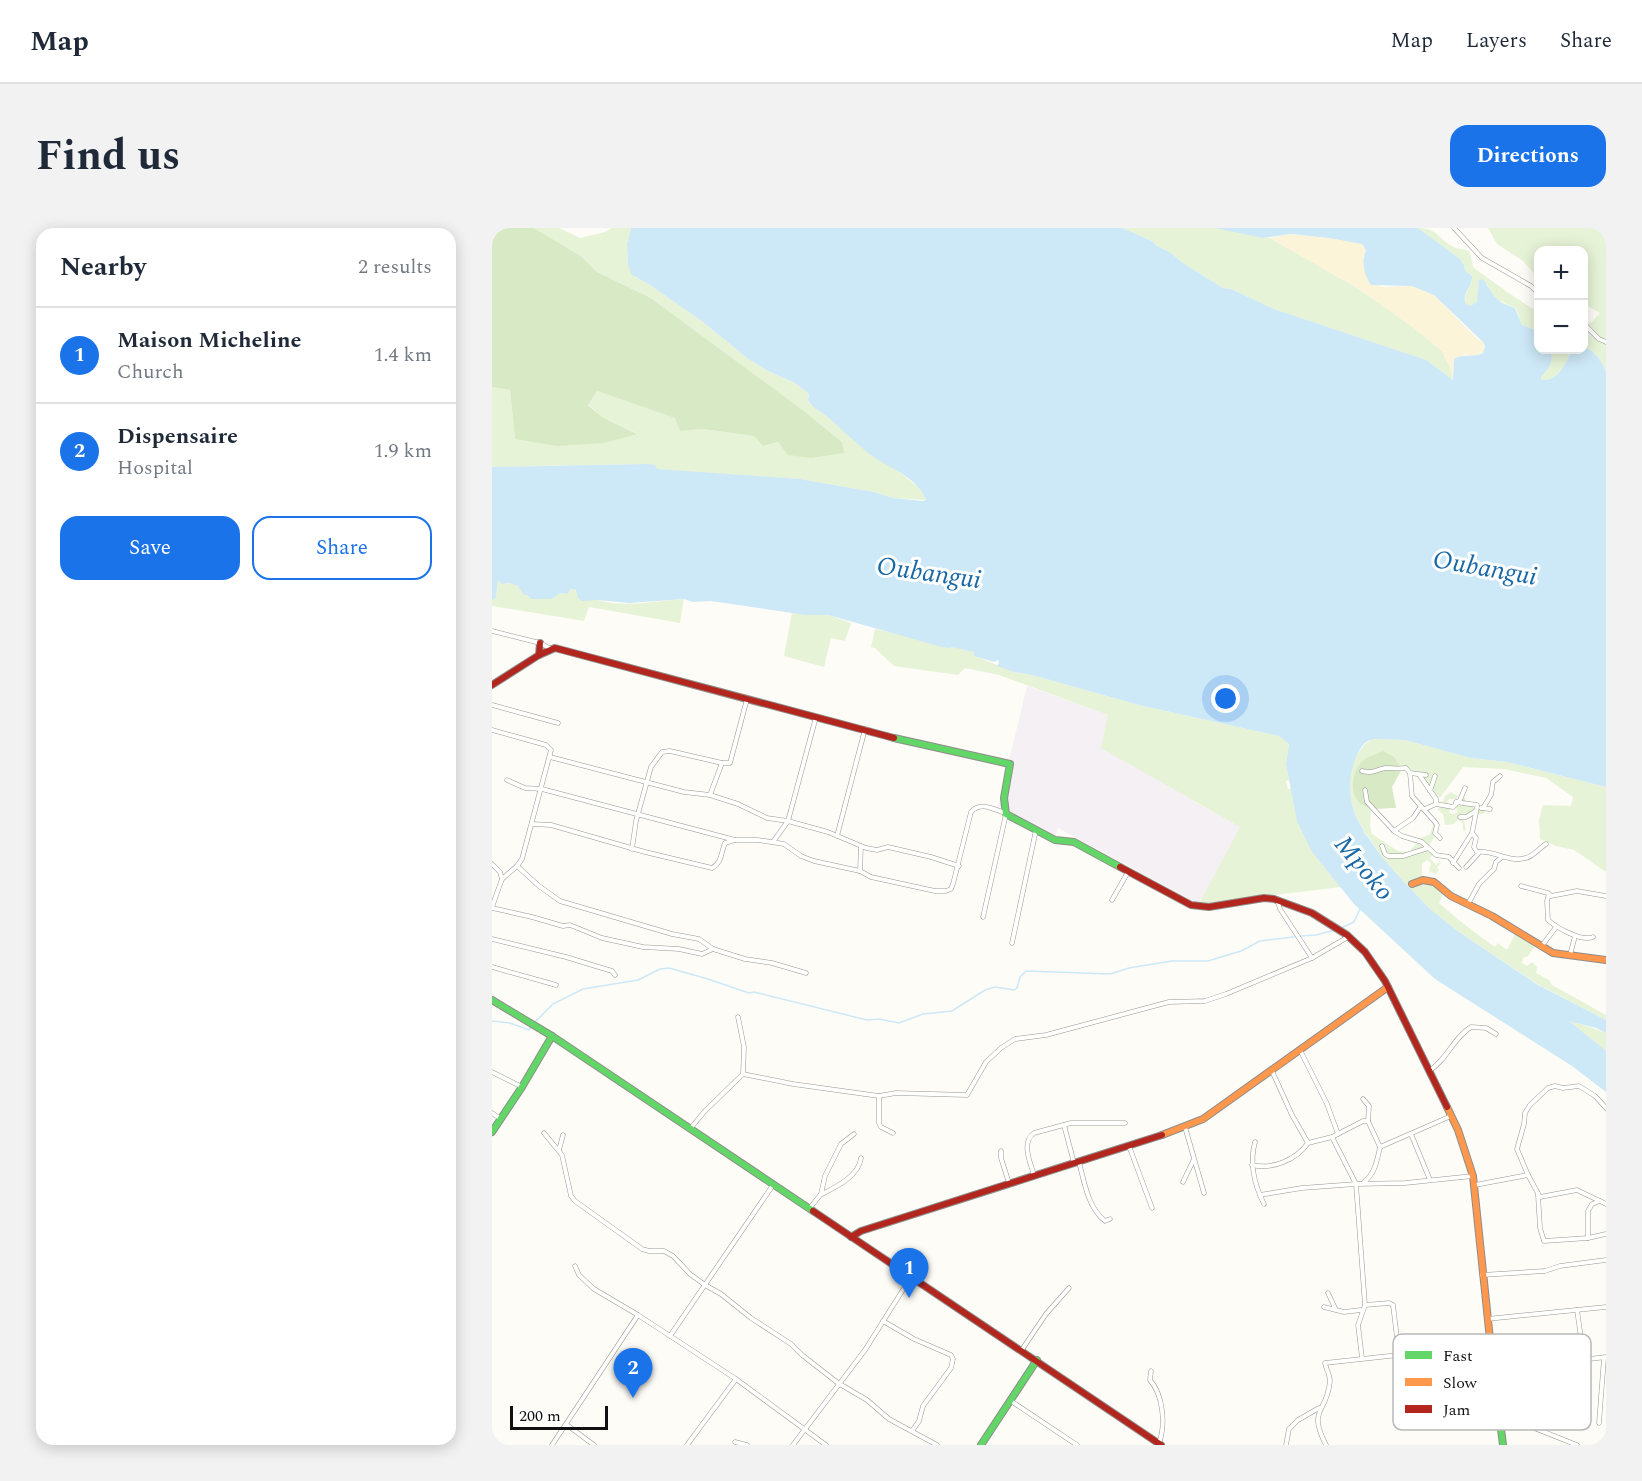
<!DOCTYPE html>
<html lang="en">
<head>
<meta charset="utf-8">
<style>
	:root { --surface:#fff; --page:#f2f2f3; --text:#1f2937; --muted:#747a83; --line:#e0e1e3; --accent:#1a73e8 }
	body { margin:0; font-family:Spectral,serif; background:var(--page); color:var(--text) }
	.controls { position:absolute; right:18px; top:18px; display:grid; overflow:hidden; border-radius:12px; box-shadow:0 3px 15px #0003 }
	.controls button { width:54px; height:54px; display:grid; place-items:center; padding:0; border:0; border-bottom:2px solid var(--line); background:var(--surface); color:var(--text); font:30px sans-serif }
	.scale { position:absolute; left:18px; bottom:15px; width:98px; box-sizing:border-box; padding-left:6px; border:3px solid #111; border-top:0; font-size:16px; line-height:21px; white-space:nowrap; color:#111; -webkit-text-stroke:4px #fff; paint-order:stroke }
	.you { position:absolute; left:734px; top:471px; width:21px; height:21px; margin:-15px; border:4px solid #fff; border-radius:50%; background:#1a73e8; box-shadow:0 0 0 9px #1a73e833 }
	.badge { display:grid; place-items:center; width:39px; height:39px; border-radius:50%; background:var(--accent); color:#fff; font-size:20px; font-weight:700 }
	.pin { position:absolute; translate:-50% -50px; filter:drop-shadow(0 2px 3px #0008) }
	.pin::after { content:''; position:absolute; top:32px; width:21px; height:18px; background:inherit; clip-path:polygon(0 0,100% 0,50% 100%) }
	.list { margin:0; padding:0; list-style:none }
	h2 { display:flex; justify-content:space-between; align-items:center; height:78px; margin:0; padding:0 24px; font-size:26px }
	h2 small { font-size:20px; font-weight:400; color:var(--muted) }
	.list li { display:grid; grid-template-columns:39px 1fr auto; gap:18px; align-items:center; box-sizing:border-box; height:96px; padding:0 24px; border-top:2px solid var(--line) }
	.list b { display:block; font-size:22px; white-space:nowrap }
	.list p { margin:0; font-size:20px; white-space:nowrap; color:var(--muted) }
	.list em { font-size:20px; font-style:normal; color:var(--muted) }
	.actions { display:flex; gap:12px; padding:18px 24px }
	.actions a { flex:1; padding:14px 0; border:2px solid var(--accent); border-radius:18px; text-align:center; font-size:21px; color:var(--accent) }
	.actions .main { background:var(--accent); color:#fff }
	.map { position:relative; flex:none; width:1114px; height:1217px; overflow:hidden; border-radius:18px }
	header { display:flex; align-items:center; gap:36px; box-sizing:border-box; height:84px; padding:0 30px; background:var(--surface); border-bottom:2px solid var(--line) }
	header strong { font-size:28px }
	nav { display:flex; gap:33px; margin-inline-start:auto; font-size:21px }
	.intro { display:flex; align-items:center; justify-content:space-between; box-sizing:border-box; height:144px; padding:0 36px }
	h1 { margin:0; font-size:42px }
	.button { padding:15px 27px; border-radius:18px; background:var(--accent); color:#fff; font-size:21px; font-weight:700 }
	main { display:flex; gap:36px; padding:0 36px }
	aside { flex:1; background:var(--surface); border-radius:18px; box-shadow:0 3px 15px #0003 }
	.map>svg:first-child { display:block }
	.industrial { fill:#f5f0f3 }
	.green { fill:#e7f3d7 }
	.forest { fill:#d8eac5 }
	.sand { fill:#fcf4d9 }
	.water { fill:#cde8f7 }
	.lines { fill:none; stroke-linecap:round; stroke-linejoin:round }
	.stream { stroke:#cde8f7; stroke-width:1.5 }
	.street-casing { stroke:#979795; stroke-width:5 }
	.fast-casing { stroke:#8e8d8b; stroke-width:8 }
	.slow-casing { stroke:#8e8d8b; stroke-width:8 }
	.jam-casing { stroke:#8e8d8b; stroke-width:8 }
	.street { stroke:#fffffe; stroke-width:4 }
	.fast { stroke:#63d668; stroke-width:6 }
	.slow { stroke:#ff974d; stroke-width:6 }
	.jam { stroke:#b3261e; stroke-width:6 }
	.labels { text-anchor:middle; dominant-baseline:central; stroke-width:6; stroke-linejoin:round; paint-order:stroke }
	.water-label { font-size:26px; font-style:italic; fill:#1768a6; stroke:#fff }
	.key { fill:#fff; stroke:#b8b8b8; stroke-width:1.5 }
	.key-label { font-size:16px; fill:#111 }
</style>
</head>
<body>
<header>
<strong>Map</strong>
<nav><a>Map</a><a>Layers</a><a>Share</a></nav>
</header>
<div class="intro"><h1>Find us</h1><a class="button">Directions</a></div>
<main>
<aside>
<h2>Nearby<small>2 results</small></h2>
<ul class="list">
<li><span class="badge">1</span><div><b>Maison Micheline</b><p>Church</p></div><em>1.4 km</em></li>
<li><span class="badge">2</span><div><b>Dispensaire</b><p>Hospital</p></div><em>1.9 km</em></li>
</ul>
<div class="actions"><a class="main">Save</a><a>Share</a></div>
</aside>
<div class="map">
<svg width="1114" height="1217" viewBox="0 0 1114 1217">
	<rect width="100%" height="100%" fill="#fdfcf7"/>
	<polygon class="industrial" points="535,458 616,487 703,574 749,599 707,676 566,600 563,608 506,578"/>
	<g class="green">
		<polygon points="42,0 67,0 88,10 113,4 120,0 139,0 135,16 136,37 143,49 158,57 211,94 255,130 276,143 303,155 317,166 316,172 318,176 335,188 375,224 385,231 397,236 425,258 433,268 433,272 401,270 382,264 308,251 199,244 164,241 155,236 0,239 0,159 18,162 23,211 144,205 110,189 96,176 105,163 184,190 188,203 210,201 262,208 271,218 286,214 350,214 312,183 159,70 105,44 89,28"/>
		<polygon points="630,0 723,0 778,10 867,61 922,100 950,123 958,139 961,152 934,132 782,81 739,61 731,60 691,35 679,25 665,18 660,13"/>
		<path d="M926,0C947,0 948,14 964,20C969,22 975,20 978,25C980,30 979,35 982,40C1003,55 1023,70 1046,84V103L1030,97L1024,80C1012,75 997,70 996,57H986C987,66 988,73 979,78L974,76C970,65 981,59 980,48L973,42L972,37L968,31Z"/>
		<path d="M996,0H1114V144C1110,131 1103,125 1092,118V93L1099,95L1108,85L1092,76V22H1046V50L1031,33L1005,16Z"/>
		<path d="M1059,122H1081C1073,134 1068,153 1050,152L1049,149C1057,141 1062,133 1059,122Z"/>
		<path d="M6,352L12,356C24,352 32,364 39,371H60L68,365L75,366L79,361C88,363 96,369 105,372C132,380 164,373 192,371L188,395L97,379L92,393L0,378V372L4,370Z"/>
		<polygon points="300,385 336,387 359,395 353,413 339,410 332,439 292,428"/>
		<polygon points="383,401 482,424 483,428 522,444 540,447 647,477 787,508 797,516 794,536 797,552 794,553 796,561 799,561 801,568 800,568 820,624 849,659 707,676 748,599 609,520 616,487 507,447 473,440 466,447 402,438 383,420 379,419"/>
		<path d="M880,511L913,512L979,530L1015,534L1114,559V644L1082,622L1064,618L1048,611L1047,592L1051,577L1079,578L1081,569L1054,550L1012,541L971,539L948,570L915,538L910,541L879,581L878,598L880,606L906,623L917,624L924,616L925,612L938,606L942,594L944,607L937,618L942,626L938,630L944,637L948,634L949,635L945,639L947,642L944,646L937,643L939,635L935,632L930,636V654L940,656L952,665L947,675C965,691 983,705 1003,719L1006,715L1015,722L1023,706L1043,718L1036,728L1031,730L1030,735L1035,738L1040,734L1045,739L1044,745L1057,752L1060,757L1114,787V792L1047,757L964,702L937,680L911,653L889,628L877,609L871,604L872,601C852,576 851,530 880,511Z"/>
		<polygon points="959,564 966,568 964,571 957,571 955,575 955,577 959,579 957,584 960,586 965,585 964,576 971,566 975,576 994,581 993,585 981,588 969,586 967,589 971,590 974,602 971,603 971,595 966,591 962,596 953,597 951,586 946,582 947,575 950,576 953,568"/>
		<polygon points="1077,792 1114,805 1114,823 1078,795"/>
	</g>
	<g class="forest">
		<polygon points="0,0 42,0 89,28 105,44 159,70 312,183 350,214 352,225 319,230 296,227 286,214 271,218 262,208 210,201 188,203 183,190 105,163 96,177 110,189 145,206 112,215 65,218 23,211 18,162 0,159"/>
		<path d="M891,523L902,529L910,541L900,559L904,580C895,580 884,582 875,579C855,573 858,542 873,531C878,528 885,526 891,523Z"/>
	</g>
	<polygon class="sand" points="799,6 837,10 870,16 874,22 871,28 876,53 890,59 920,58 942,67 985,111 991,114 993,123 982,128 972,126 961,140 961,152 958,139 950,123 922,100 867,61 778,10"/>
	<path class="water" d="M139,0H630L660,13L665,18L679,25L691,35L731,60L739,61L782,81L934,132L961,152L962,131C972,125 981,130 991,125L993,118L991,114L942,67L920,58L879,57C872,47 869,33 874,22L870,16L837,10L799,6L771,10L723,0H926L968,31L972,37L973,42L980,48C981,59 969,65 974,76L979,78L985,73L987,52L991,51L1002,68L1010,75L1023,80L1030,97L1046,103V122H1059C1062,133 1057,141 1049,149L1050,152C1068,153 1073,134 1081,122H1092V118C1103,125 1110,131 1114,144V559L1015,534L979,530L913,512L884,511C875,511 870,517 866,525C854,549 855,579 872,602L871,604L876,609L889,628L911,653L937,680L964,702L1046,757L1114,792V805L1104,800L1077,793L1114,823V864L1080,838L943,751L862,676L820,624L805,593L794,536L797,516L787,508L647,477L540,447L522,444L505,438L507,435L506,432L502,434L482,428V424L459,419L458,420L450,419L336,387H314L219,373L201,374L192,371L137,375L105,372L90,373L86,370L84,362L79,361L75,366L68,365L60,371H39L35,367H32L26,358L17,355L10,356L6,352L4,370L0,372V239L155,236L163,237L165,241L308,251L382,264L401,270L431,273L434,272C425,248 394,239 376,225C363,214 350,202 337,190C330,184 320,180 316,172L317,166L303,155L276,143L255,130L211,94L158,57L140,47L136,37L135,16Z"/>
	<g class="lines">
		<g class="stream">
			<polyline points="849,700 862,694 868,681"/>
			<polyline points="808,708 824,707 843,702"/>
			<polyline points="0,793 18,795 37,802 39,799"/>
			<polyline points="43,794 61,776 91,761 146,752 168,741 177,740 216,751 257,765 262,764 375,792 387,791 407,795 431,786 460,783 493,762 503,759 522,762 525,760 528,749 534,743 618,746 637,740 680,733 716,733 749,723 768,713 802,709"/>
		</g>
		<g class="street-casing">
			<g id="street">
				<polyline points="962,0 990,30 1039,58 1046,65"/>
				<polyline points="1092,96 1107,111 1114,114"/>
				<polyline points="0,403 48,415 59,421"/>
				<polyline points="0,477 66,495"/>
				<polyline points="0,502 54,517 59,522 30,631 25,638 10,651 0,679"/>
				<polyline points="58,529 192,564 218,567 246,576 275,590 296,593 336,604 374,620 385,622 396,619 439,629 467,638"/>
				<path d="M870,543C884,546 884,541 894,540C901,540 907,541 914,540L918,545L934,547"/>
				<polyline points="918,545 920,568 943,594 945,597 943,605 948,610"/>
				<polyline points="928,548 944,571 944,576"/>
				<path d="M15,552L33,560L50,561L243,612H266L292,616L309,628L322,633L368,643L379,649L443,663H454L459,661L461,656L479,584C488,573 501,581 513,585"/>
				<polyline points="873,562 875,574 902,603 921,590 929,578"/>
				<polyline points="938,563 943,548"/>
				<polyline points="218,567 230,535"/>
				<polyline points="989,580 998,581"/>
				<polyline points="991,580 999,567 1001,554 1008,548"/>
				<polyline points="933,581 944,576 961,579 968,572 973,560"/>
				<polyline points="968,589 974,589 984,583"/>
				<path d="M40,596L59,597L153,624L220,640C230,635 229,624 233,615L243,612"/>
				<polyline points="902,603 910,608 930,614 944,627 957,629 967,640"/>
				<polyline points="345,608 373,501"/>
				<polyline points="281,614 296,593 324,489"/>
				<polyline points="890,618 893,626 896,628 911,628 936,620"/>
				<polyline points="140,621 144,593 159,539 170,524 178,523 230,535 238,535 255,471"/>
				<path d="M986,624C1002,622 1017,635 1034,630C1042,628 1047,620 1054,616"/>
				<polyline points="961,635 980,605 985,579 985,577 964,574"/>
				<polyline points="0,636 8,644 10,651"/>
				<polyline points="25,638 47,658 68,673 180,706 207,711 221,721 253,731 280,735 314,745"/>
				<polyline points="974,639 986,626 982,619 984,610 980,605"/>
				<polyline points="368,643 369,618"/>
				<polyline points="1029,658 1056,665 1059,668 1085,663 1114,668"/>
				<path d="M1057,666L1055,673L1056,692C1065,700 1090,714 1101,709"/>
				<polyline points="785,671 788,681 820,730"/>
				<polyline points="620,672 636,644"/>
				<polyline points="976,676 987,656 1002,641 1004,634 1010,629"/>
				<polyline points="0,680 40,689 71,698 78,697 110,710 151,719 187,721 210,726 221,721"/>
				<polyline points="491,689 514,586"/>
				<polyline points="0,711 74,729 120,743 123,747"/>
				<polyline points="520,715 544,602"/>
				<polyline points="1049,719 1064,699"/>
				<polyline points="1078,727 1083,708"/>
				<polyline points="0,739 64,757"/>
				<polyline points="246,789 252,819 251,846"/>
				<polyline points="808,822 835,876 846,906"/>
				<polyline points="780,843 800,887 816,915 840,909 871,893 876,893 888,919 959,888"/>
				<path d="M937,843C955,832 961,810 979,799L994,800L1004,806"/>
				<polyline points="0,844 30,859"/>
				<polyline points="387,868 387,895 389,899 401,905"/>
				<polyline points="871,871 877,878 876,893"/>
				<polyline points="0,885 9,891"/>
				<polyline points="572,897 582,935"/>
				<polyline points="693,899 712,965"/>
				<polyline points="198,901 212,884 251,846 301,856 387,868 404,865 475,867 494,834 509,820 523,811 554,807 677,774 713,773 734,766 820,730 856,709"/>
				<polyline points="52,905 70,927 79,968 83,973 150,1021 157,1023 172,1023 181,1028 198,1046 213,1057 229,1066 259,1090 299,1116 310,1127 346,1155 375,1172 397,1191 445,1217"/>
				<polyline points="919,906 938,952"/>
				<polyline points="840,909 864,956 873,1077 897,1075 901,1077 907,1126"/>
				<path d="M763,914C757,936 762,956 772,976"/>
				<polyline points="637,918 660,980"/>
				<polyline points="67,922 71,907"/>
				<polyline points="509,923 509,930 517,955"/>
				<path d="M587,934C592,953 596,980 613,993L618,991"/>
				<path d="M760,937C780,942 804,932 816,915"/>
				<path d="M542,947C538,934 529,914 542,905L579,895H633"/>
				<polyline points="1036,947 1048,969 1085,962 1114,976"/>
				<polyline points="691,954 701,933"/>
				<path d="M871,955C883,946 885,933 888,919"/>
				<polyline points="983,957 1036,947 1025,921 1032,896 1033,885 1038,877 1056,860 1063,858 1071,860 1087,858 1103,868 1114,880"/>
				<path d="M330,966C344,959 367,948 369,930"/>
				<polyline points="768,967 810,960 864,956 913,955 981,948"/>
				<polyline points="1046,967 1048,1000 1052,1013 1096,1010 1114,1006"/>
				<polyline points="317,981 329,966 333,948 349,916 362,906"/>
				<polyline points="1096,1010 1096,983 1100,976 1108,973"/>
				<polyline points="83,1038 87,1047 102,1061 146,1087 244,1151 334,1217"/>
				<polyline points="990,1047 1053,1043 1068,1038 1114,1032"/>
				<polyline points="836,1065 843,1080"/>
				<polyline points="832,1079 852,1084 869,1082"/>
				<polyline points="1085,1082 1092,1131"/>
				<polyline points="995,1091 1114,1079"/>
				<polyline points="391,1093 422,1111 459,1127 461,1131 459,1140 431,1178 427,1193 420,1203"/>
				<polyline points="178,1108 281,957"/>
				<polyline points="529,1123 554,1086 577,1060"/>
				<polyline points="870,1130 866,1097 873,1077"/>
				<path d="M659,1143L658,1152C671,1167 674,1196 667,1215"/>
				<polyline points="1002,1145 1032,1139 1114,1129"/>
				<polyline points="519,1173 585,1217"/>
				<polyline points="1008,1189 1017,1190 1085,1217"/>
				<polyline points="1107,1195 1112,1130"/>
				<polyline points="75,1197 102,1217"/>
				<polyline points="243,1214 255,1217"/>
				<polyline points="60,1217 146,1087"/>
				<polyline points="195,1217 244,1151"/>
				<polyline points="301,1217 373,1122 419,1049"/>
				<polyline points="794,1217 797,1201 806,1192 827,1180"/>
				<path d="M834,1217C815,1180 835,1186 838,1153C838,1147 834,1141 833,1135L998,1117"/>
			</g>
		</g>
		<g class="fast-casing">
			<g id="fast">
				<polyline points="402,510 518,536 512,570 514,586 563,612 582,614 628,639"/>
				<polyline points="0,772 60,808 321,983"/>
				<polyline points="0,904 30,859 60,808"/>
				<polyline points="999,1121 1011,1217"/>
				<polyline points="489,1217 545,1132"/>
			</g>
		</g>
		<g class="slow-casing">
			<g id="slow">
				<polyline points="920,656 931,652 942,654 959,668 1000,688 1061,725 1114,732"/>
				<polyline points="955,879 966,902 981,948 999,1121"/>
				<polyline points="670,907 711,891 896,759"/>
			</g>
		</g>
		<g class="jam-casing">
			<g id="jam">
				<polyline points="47,427 48,415"/>
				<polyline points="0,457 47,427 63,420 402,510"/>
				<polyline points="628,639 699,677 717,679 772,670 782,671 820,685 855,707 873,724 893,753 955,879"/>
				<polyline points="321,983 669,1217"/>
				<polyline points="359,1009 369,1003 670,907"/>
			</g>
		</g>
		<use href="#street" class="street"/>
		<use href="#fast" class="fast"/>
		<use href="#slow" class="slow"/>
		<use href="#jam" class="jam"/>
	</g>
	<g class="labels">
		<g class="water-label">
			<text transform="translate(993 340) rotate(10)">Oubangui</text>
			<text transform="translate(437 345) rotate(8)">Oubangui</text>
			<text transform="translate(872 640) rotate(50)">Mpoko</text>
		</g>
	</g>
	<rect x="901" y="1106" width="198" height="96" rx="9" class="key"/>
	<rect x="913" y="1123" width="27" height="8" fill="#63d668"/>
	<rect x="913" y="1150" width="27" height="8" fill="#ff974d"/>
	<rect x="913" y="1177" width="27" height="8" fill="#b3261e"/>
	<g class="key-label">
		<text x="951" y="1133">Fast</text>
		<text x="951" y="1160">Slow</text>
		<text x="951" y="1187">Jam</text>
	</g>
</svg>
<div class="controls">
<button>+</button>
<button>−</button>
</div>
<div class="scale">200 m</div>
<div class="you"></div>
<div class="pin badge" style="left:417px;top:1070px">1</div>
<div class="pin badge" style="left:141px;top:1170px">2</div>
</div>
</main>
</body>
</html>
